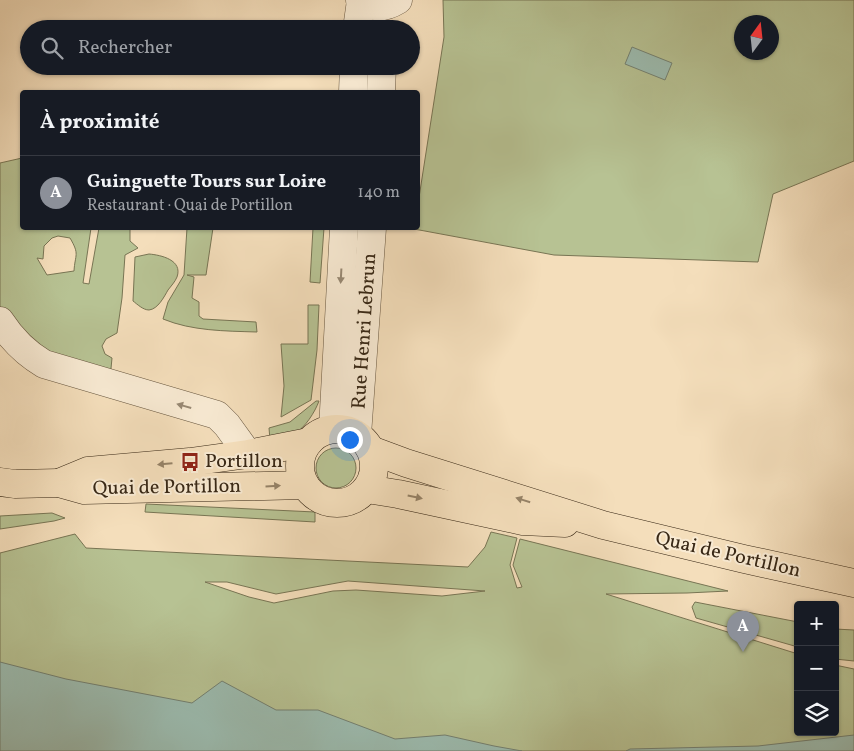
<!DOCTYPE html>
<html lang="fr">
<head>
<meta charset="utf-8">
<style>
	:root { --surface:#171b24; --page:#242831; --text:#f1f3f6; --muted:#9ea1a6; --line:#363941; --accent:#8c9099 }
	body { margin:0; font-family:Vollkorn,serif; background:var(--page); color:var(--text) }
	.controls { position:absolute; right:15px; bottom:15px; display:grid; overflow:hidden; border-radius:5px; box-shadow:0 1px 4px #0004 }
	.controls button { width:45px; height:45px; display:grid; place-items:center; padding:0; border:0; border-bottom:1px solid var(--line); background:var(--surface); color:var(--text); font:25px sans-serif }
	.compass { position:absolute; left:734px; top:15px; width:45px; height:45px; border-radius:50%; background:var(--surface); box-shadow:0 1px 4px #0004; rotate:15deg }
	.you { position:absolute; left:349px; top:439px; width:18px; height:18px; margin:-12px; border:4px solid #fff; border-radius:50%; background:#1a73e8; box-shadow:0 0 0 8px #1a73e833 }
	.badge { display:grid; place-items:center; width:32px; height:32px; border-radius:50%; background:var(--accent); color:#fff; font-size:16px; font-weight:700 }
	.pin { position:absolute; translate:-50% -41px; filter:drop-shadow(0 1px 2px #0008) }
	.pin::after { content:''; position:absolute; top:26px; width:18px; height:15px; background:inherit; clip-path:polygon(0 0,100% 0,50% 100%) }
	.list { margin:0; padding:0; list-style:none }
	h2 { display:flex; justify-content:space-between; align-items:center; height:65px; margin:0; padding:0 20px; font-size:21px }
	h2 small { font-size:16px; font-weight:400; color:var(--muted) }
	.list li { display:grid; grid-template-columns:32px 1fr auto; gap:15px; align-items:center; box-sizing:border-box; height:75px; padding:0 20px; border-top:1px solid var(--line) }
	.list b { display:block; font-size:19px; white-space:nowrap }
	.list p { margin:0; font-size:16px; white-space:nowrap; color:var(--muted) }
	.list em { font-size:16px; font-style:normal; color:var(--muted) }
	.icon { flex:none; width:28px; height:28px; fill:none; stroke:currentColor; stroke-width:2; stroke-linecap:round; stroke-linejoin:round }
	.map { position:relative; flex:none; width:854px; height:751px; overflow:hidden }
	.search { position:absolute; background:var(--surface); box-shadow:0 1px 4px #0004; left:20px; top:20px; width:400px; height:55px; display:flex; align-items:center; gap:12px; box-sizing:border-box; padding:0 18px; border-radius:28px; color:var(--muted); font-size:19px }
	.panel { position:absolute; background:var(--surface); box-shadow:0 1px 4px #0004; left:20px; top:90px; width:400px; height:140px; border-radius:5px }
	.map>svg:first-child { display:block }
	.green { fill:#b7c293; stroke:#787554; fill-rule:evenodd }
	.water { fill:#9cbcb0; stroke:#748172 }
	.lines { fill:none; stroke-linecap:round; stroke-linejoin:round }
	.minor-casing { stroke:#67563f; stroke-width:29 }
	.major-casing { stroke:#382816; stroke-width:29 }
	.minor { stroke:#f8ead3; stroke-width:28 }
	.major { stroke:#f4debb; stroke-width:28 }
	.oneway { fill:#988974 }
	.oneway2 { fill:#968368 }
	.labels { text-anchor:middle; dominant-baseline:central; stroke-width:4; stroke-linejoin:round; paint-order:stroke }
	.street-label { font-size:20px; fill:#382816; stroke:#f8ead3 }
	.poi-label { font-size:20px; fill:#382816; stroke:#f8ead3; text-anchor:start }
</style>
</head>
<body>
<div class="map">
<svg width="854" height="751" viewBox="0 0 854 751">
	<rect width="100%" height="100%" fill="#f4debb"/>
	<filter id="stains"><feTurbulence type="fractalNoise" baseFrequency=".004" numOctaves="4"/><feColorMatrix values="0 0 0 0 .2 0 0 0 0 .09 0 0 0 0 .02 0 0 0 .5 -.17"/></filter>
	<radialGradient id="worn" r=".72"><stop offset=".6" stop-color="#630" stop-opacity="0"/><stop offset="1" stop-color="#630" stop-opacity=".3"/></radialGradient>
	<g class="green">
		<path d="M443,0H854V161L773,194L758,262L554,255L414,229L418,228V204L444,37ZM742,22H772V52H742Z"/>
		<path d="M22,158V228H91L83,283L89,284L99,228H130V241L138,248L125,255L122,298L117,333L106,339L102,346L105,354L112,358L110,379L0,331V163ZM58,236L70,238C80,255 75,254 74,271L47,275L37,258L43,259L44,246L52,238Z"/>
		<path d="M187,228H213L206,275H187L194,277L192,298L199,302V316L203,319L256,322L257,332C225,331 192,331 163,319L168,302L184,275Z"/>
		<polygon points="313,228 324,228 320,283 310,282"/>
		<path d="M149,254C161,255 183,260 177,277C175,282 171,286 168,290C164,297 158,309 149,310C143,310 137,304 133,301L135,257Z"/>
		<polygon points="308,305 319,305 317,350 311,400 281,417 284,386 281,344 308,344"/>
		<path d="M316,401H319C315,412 305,428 294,434C287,438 277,438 270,440L269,428L290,422Z"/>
		<circle cx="336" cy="468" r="20"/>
		<polygon points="146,504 315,512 315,522 145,512"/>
		<polygon points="52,513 65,518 54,521 0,529 0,516"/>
		<path d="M491,532L517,538L510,565L517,588L522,587L513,565L520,539L728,591L687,593L606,594L798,654V732H835V665L854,669V751H0V553L75,534L86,548L468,567L485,547ZM348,581L485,591L442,596L356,590L333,591L274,603L249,597L205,582H227L276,594Z"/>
		<polygon points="695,602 798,622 798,647 696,618 692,607"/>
		<polygon points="835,629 854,630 854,661 835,659"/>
	</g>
	<g class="water">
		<polygon points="632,47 672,63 665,80 625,64"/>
		<polygon points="0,662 66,679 192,703 222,681 276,710 318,710 395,739 445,735 494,746 522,751 0,751"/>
		<polygon points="854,735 854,751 626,751 630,749 758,746"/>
	</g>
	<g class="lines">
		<g class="minor-casing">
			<g id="minor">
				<path d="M360,0C373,9 385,8 398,0"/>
				<polyline points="357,29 361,1"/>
				<polyline points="353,92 354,66"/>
				<polyline points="381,92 382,66"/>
				<path d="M0,321C11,338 27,354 44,364L217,415L227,425L248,454"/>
				<polyline points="333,429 344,228"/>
				<polyline points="357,435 372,228"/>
			</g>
		</g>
		<g class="major-casing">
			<g id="major">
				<circle cx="337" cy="466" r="37"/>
				<polyline points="371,450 406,463 603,525 744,559 854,583"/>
				<polyline points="0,482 15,484 59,483 84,490 305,485"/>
				<polyline points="59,483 88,471 190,462 248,454 309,442"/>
				<polyline points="367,489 398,494 523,521 565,523"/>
			</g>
		</g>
		<use href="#minor" class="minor"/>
		<use href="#major" class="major"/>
	</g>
	<defs><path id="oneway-solid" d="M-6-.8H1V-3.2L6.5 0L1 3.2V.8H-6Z" transform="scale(1.25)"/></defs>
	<g class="oneway">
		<use href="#oneway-solid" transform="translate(341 276) rotate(93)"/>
		<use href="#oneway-solid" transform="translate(184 406) rotate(-164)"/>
	</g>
	<g class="oneway2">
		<use href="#oneway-solid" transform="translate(165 464) rotate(175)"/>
		<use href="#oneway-solid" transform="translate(273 486) rotate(-4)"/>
		<use href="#oneway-solid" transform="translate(415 497) rotate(12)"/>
		<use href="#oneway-solid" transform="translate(523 500) rotate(-163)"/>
	</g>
	<defs>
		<g id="bus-bare" transform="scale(1.5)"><path d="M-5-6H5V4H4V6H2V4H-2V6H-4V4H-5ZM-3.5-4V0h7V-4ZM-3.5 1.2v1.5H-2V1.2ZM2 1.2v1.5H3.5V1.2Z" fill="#8f2418" stroke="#f8ead3" stroke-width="2.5" paint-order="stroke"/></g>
	</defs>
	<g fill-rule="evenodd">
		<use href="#bus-bare" x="190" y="462"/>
	</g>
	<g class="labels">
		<g class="street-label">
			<text transform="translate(365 331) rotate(-86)">Rue Henri Lebrun</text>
			<text transform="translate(167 488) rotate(-1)">Quai de Portillon</text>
			<text transform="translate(728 555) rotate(13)">Quai de Portillon</text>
		</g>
		<g class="poi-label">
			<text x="205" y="462">Portillon</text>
		</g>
	</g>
	<rect width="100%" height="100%" filter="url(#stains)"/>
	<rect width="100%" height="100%" fill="url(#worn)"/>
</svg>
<div class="controls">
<button>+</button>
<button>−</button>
<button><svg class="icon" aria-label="layers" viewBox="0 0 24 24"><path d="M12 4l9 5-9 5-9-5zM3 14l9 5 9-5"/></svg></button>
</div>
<svg class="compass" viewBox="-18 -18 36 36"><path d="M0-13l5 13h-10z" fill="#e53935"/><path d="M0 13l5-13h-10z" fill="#9ea1a6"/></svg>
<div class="you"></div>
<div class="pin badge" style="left:743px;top:652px">A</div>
<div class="search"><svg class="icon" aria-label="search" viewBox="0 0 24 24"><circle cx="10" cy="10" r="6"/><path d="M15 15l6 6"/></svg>Rechercher</div>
<section class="panel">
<h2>À proximité<small></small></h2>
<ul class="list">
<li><span class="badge">A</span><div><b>Guinguette Tours sur Loire</b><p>Restaurant · Quai de Portillon</p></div><em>140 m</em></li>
</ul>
</section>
</div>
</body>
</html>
